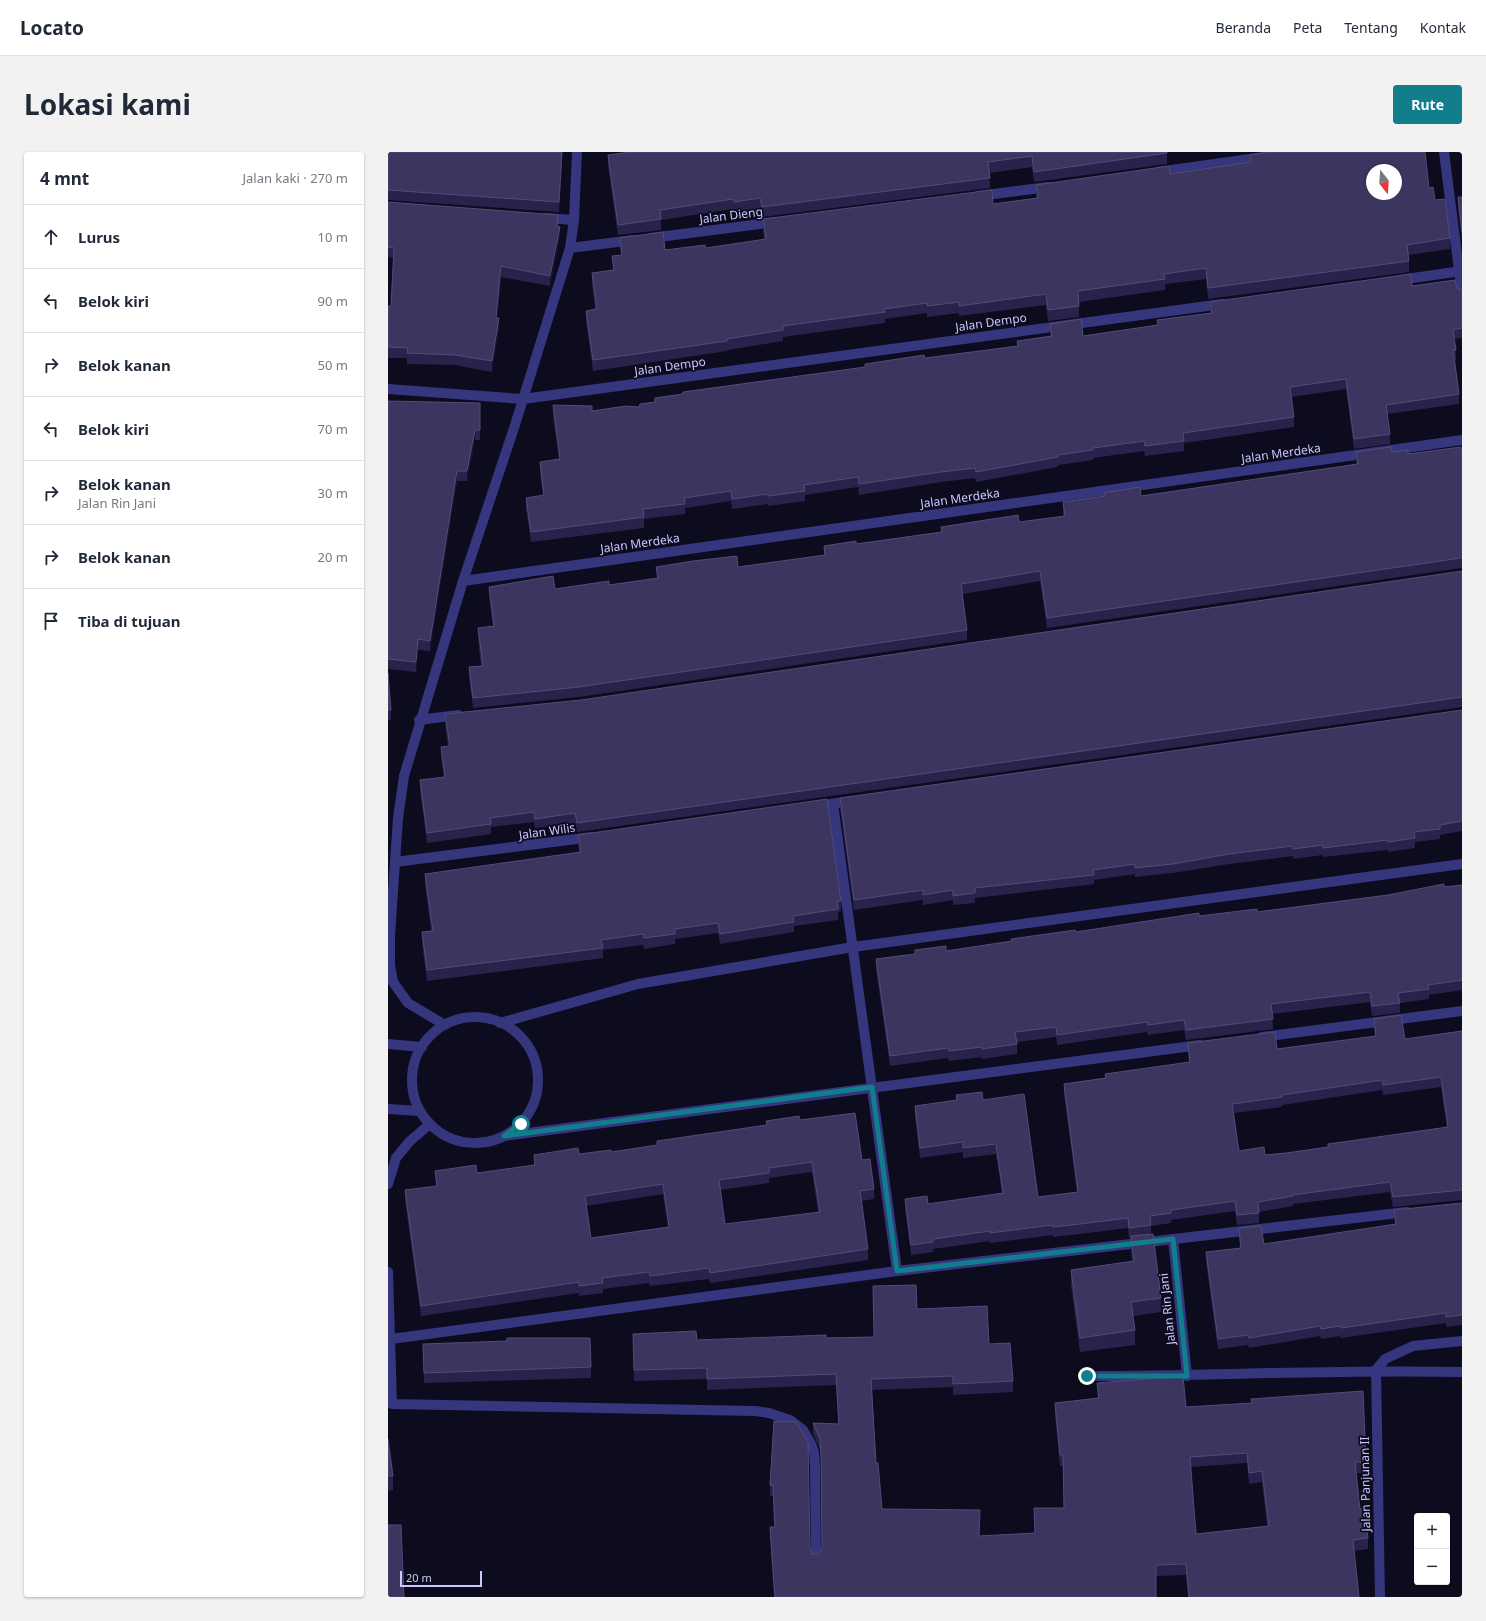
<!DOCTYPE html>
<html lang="id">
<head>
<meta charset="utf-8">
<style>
	:root { --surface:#fff; --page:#f2f2f3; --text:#1f2937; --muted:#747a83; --line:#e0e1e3; --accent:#117e8c }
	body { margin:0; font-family:"Noto Sans",sans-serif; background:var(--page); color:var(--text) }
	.controls { position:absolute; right:12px; bottom:12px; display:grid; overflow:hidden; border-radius:4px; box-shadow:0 1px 3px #0004 }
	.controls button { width:36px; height:36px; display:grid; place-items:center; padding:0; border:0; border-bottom:1px solid var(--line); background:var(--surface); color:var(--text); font:20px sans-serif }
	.compass { position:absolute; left:978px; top:12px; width:36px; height:36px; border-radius:50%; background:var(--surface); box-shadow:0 1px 3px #0004; rotate:163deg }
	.scale { position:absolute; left:12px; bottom:10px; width:82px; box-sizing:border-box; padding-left:4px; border:2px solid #cbc8ff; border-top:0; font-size:11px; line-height:14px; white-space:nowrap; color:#cbc8ff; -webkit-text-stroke:3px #0d0b1e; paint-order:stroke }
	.stop { position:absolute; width:12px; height:12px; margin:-9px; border:3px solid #117e8c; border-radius:50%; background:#fff }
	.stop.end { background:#117e8c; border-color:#fff; box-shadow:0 1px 4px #0008 }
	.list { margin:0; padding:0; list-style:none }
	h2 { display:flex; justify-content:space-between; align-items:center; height:52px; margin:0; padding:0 16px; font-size:17px }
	h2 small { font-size:13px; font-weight:400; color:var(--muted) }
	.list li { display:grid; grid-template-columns:26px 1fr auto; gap:12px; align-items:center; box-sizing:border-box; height:64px; padding:0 16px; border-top:1px solid var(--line) }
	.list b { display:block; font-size:15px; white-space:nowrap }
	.list p { margin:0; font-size:13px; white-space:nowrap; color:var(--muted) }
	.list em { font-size:13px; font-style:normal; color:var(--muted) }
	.icon { flex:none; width:22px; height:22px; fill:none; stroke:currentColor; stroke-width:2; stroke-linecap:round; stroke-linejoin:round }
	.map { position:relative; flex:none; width:1074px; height:1445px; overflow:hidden; border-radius:4px }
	header { display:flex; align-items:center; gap:24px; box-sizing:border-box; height:56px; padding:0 20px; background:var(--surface); border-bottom:1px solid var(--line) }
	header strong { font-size:19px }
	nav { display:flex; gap:22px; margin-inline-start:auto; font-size:14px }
	.intro { display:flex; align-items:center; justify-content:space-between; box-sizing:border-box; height:96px; padding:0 24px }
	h1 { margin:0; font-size:28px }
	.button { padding:10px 18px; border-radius:4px; background:var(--accent); color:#fff; font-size:14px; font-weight:700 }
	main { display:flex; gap:24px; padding:0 24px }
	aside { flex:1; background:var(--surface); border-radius:4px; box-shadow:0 1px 3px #0004 }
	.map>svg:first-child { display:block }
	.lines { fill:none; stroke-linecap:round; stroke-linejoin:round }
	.street { stroke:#35367e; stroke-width:10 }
	.wall { fill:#29234c; fill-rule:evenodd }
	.shaded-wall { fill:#171232 }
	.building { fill:#3b3560; stroke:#514c79; fill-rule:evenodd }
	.route { stroke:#117e8c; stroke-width:5 }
	.labels { text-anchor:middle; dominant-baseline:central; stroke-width:3.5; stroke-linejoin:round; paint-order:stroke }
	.street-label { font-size:12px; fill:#cbc8ff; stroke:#0d0b1e }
</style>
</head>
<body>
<header>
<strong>Locato</strong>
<nav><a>Beranda</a><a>Peta</a><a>Tentang</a><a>Kontak</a></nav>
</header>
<div class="intro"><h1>Lokasi kami</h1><a class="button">Rute</a></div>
<main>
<aside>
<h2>4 mnt<small>Jalan kaki · 270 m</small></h2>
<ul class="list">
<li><svg class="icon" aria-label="ahead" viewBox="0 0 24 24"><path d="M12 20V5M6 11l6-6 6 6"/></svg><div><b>Lurus</b></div><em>10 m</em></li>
<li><svg class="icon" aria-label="left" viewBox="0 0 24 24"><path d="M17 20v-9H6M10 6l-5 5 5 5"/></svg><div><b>Belok kiri</b></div><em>90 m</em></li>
<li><svg class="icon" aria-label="right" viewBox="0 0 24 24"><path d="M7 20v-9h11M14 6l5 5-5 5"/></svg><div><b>Belok kanan</b></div><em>50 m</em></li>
<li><svg class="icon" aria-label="left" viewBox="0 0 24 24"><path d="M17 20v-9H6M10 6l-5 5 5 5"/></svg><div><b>Belok kiri</b></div><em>70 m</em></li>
<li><svg class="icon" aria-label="right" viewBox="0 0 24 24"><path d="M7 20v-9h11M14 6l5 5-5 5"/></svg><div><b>Belok kanan</b><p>Jalan Rin Jani</p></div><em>30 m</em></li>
<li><svg class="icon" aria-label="right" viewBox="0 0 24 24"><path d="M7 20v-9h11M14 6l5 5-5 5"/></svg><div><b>Belok kanan</b></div><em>20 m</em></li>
<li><svg class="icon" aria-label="arrive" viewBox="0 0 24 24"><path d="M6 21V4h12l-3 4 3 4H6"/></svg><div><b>Tiba di tujuan</b></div></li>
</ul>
</aside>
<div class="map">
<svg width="1074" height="1445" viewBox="0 0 1074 1445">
	<rect width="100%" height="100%" fill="#0d0b1e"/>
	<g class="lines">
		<g class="street">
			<polyline points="1056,0 1074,142"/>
			<polyline points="769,20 876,5"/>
			<polyline points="590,44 660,35"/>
			<polyline points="158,66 186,68"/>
			<polyline points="263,86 388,70"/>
			<polyline points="182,96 245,88"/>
			<polyline points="1011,128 1074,119"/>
			<polyline points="0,237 135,247 834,152"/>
			<polyline points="75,429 1074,288"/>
			<polyline points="31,568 70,563"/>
			<polyline points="445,652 509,1119"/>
			<polyline points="427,654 465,649"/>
			<polyline points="7,710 204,685"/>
			<circle cx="87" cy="928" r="63"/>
			<polyline points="112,871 250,832 465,795 1074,712"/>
			<polyline points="57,873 20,851 5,830 2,813 2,784 10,666 16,624 75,429 127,273 182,96 186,68 189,0"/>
			<polyline points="874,885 1074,859"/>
			<polyline points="0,892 34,895"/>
			<polyline points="0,957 32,959"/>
			<polyline points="116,984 812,893"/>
			<polyline points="0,1032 8,1006 22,989 42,972"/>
			<polyline points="785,1087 799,1224"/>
			<polyline points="0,1120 4,1252 367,1259 381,1261 402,1268 415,1278 423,1292 426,1300 427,1315 428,1407"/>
			<polyline points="3,1187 509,1119 1019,1060"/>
			<polyline points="988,1218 992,1445"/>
			<polyline points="988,1218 997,1207 1025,1194 1074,1189"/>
			<path d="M699,1224C824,1224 949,1217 1074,1220"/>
		</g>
	</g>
	<g class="wall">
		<polygon points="0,0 174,9 171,60 0,48"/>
		<polygon points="779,0 779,12 646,30 644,15 601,21 602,36 374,65 372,57 346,61 345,57 273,68 273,78 230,83 220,14 220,3"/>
		<polygon points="862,3 1041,36 1062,86 1062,97 1020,103 1021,109 1021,120 820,147 818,127 777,132 777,138 691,150 691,165 660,169 658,153 571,164 571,161 539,165 539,161 497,167 497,171 395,185 395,189 339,198 339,199 205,219 198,169 198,159 207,157 204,132 204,121 225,118 224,104 233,103 232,96 232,86 277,98 318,96 376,88 375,78 375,67 605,52 648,46 648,33 782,22 862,10"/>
		<polygon points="1070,45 1074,45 1074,90 1070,56"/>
		<polygon points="0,50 170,74 172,85 162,134 113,125 109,166 111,177 104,220 67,213 19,212 19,206 0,206 0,154 3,154 5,106 0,105"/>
		<polygon points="1024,134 1069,136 1074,138 1074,186 1067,187 1068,198 1068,208 1067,208 1071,242 1071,252 999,262 1002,282 1002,292 966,297 958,237 903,245 906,265 906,275 796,291 796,299 757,304 756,299 705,306 705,308 670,313 670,315 588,330 587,326 553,330 471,343 470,335 417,343 417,349 380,354 380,352 344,357 343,349 297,356 297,362 256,367 256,376 143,390 138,356 138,346 155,344 152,320 152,310 171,307 165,263 165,253 204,259 251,255 267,250 267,246 295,242 295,240 477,215 477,212 537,206 629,194 629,189 662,184 662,172 695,184 769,173 769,168 822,161 822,150"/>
		<polygon points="0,249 92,251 92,288 87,288 79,329 69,329 42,499 30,498 28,520 0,517"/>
		<polygon points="968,300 1004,300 1020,302 1074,303 1074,416 1073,416 659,476 652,429 574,442 579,478 579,488 191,545 85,556 81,525 81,515 93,514 90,486 90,476 105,474 101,444 101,435 167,437 221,433 269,427 268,415 350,415 436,404 436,394 468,392 553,380 553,375 631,370 675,364 675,350 716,344 716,341 753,344 968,312"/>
		<polygon points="1074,419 1074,555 189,680 187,671 147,676 146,670 103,675 103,682 39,691 32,638 32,628 56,625 53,605 53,595 60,594 57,572 57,562 193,548"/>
		<polygon points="0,521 3,558 3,568 0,568"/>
		<polygon points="1074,558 1074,679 1052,683 1052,687 1027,690 1027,696 1000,700 1000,698 935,705 935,703 905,707 905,704 841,712 785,721 747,725 747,722 706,728 706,732 587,746 587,751 565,753 565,748 535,753 535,748 466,758 452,656 452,646"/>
		<polygon points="190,683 453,749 453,759 450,760 450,768 406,774 406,780 332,792 330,781 287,787 287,792 256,797 255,793 215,798 215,806 39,829 34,791 34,780 43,779 37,732 37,722 191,700 190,693"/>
		<polygon points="1074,733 1074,838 1041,843 1041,847 1012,851 1012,861 984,864 982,850 884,862 885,877 798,888 796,878 760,883 759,880 669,893 668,885 629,890 629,902 594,907 594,905 561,909 560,906 502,914 488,817 488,807 527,802 527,798 558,799 688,780 811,764 869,760 1000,743 1056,735"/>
		<path d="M986,867L1017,887L1074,879V1048L1005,1055L1002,1040L905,1052V1054L871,1060V1071L849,1073L847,1059L783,1068V1071L763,1074V1082L773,1146V1160L745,1164L747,1178V1193L692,1200L683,1133V1118L744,1110L743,1099V1086H741L740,1076L692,1082L665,1085V1083L602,1091V1089L545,1097V1100L523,1103L517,1057V1047L540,1052L614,1041L608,1002L575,1006V1000L532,1006L527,964V954L568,949V943L595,948L650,1045L689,1040L676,942V932L717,926V922L801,911L800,901V891L889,897L987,884L986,877ZM1053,935L1059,975L940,995L898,1001L877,1003L851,999L846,961L894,955V953L994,938L995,943Z"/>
		<path d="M412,968L474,1008L486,1037V1047L474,1049L480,1097V1108L322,1131L321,1127L262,1134L261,1131L215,1137V1141L191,1144V1141L33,1164L17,1048V1038L48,1034L47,1019L89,1021L146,1013V1003L191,1002L223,1000L269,994V989L378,973V969ZM424,1020L430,1060L337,1072L332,1038L381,1031V1026ZM275,1042L280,1075L203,1086L198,1054Z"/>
		<polygon points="1074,1051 1074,1173 1058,1175 1058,1171 953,1186 952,1184 933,1187 932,1184 861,1196 860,1193 830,1197 818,1110 818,1100 852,1096 851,1086 851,1076 876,1092 1007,1072 1006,1058"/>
		<path d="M485,1134L601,1192L625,1229V1240L565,1243V1235L484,1238L488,1311L494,1357L591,1384L647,1381L676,1356L675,1314H672L667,1262V1251L710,1246L709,1231L798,1255L978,1310V1321H968L972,1357L980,1386V1397L966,1399L971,1445H800L798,1423L768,1424V1445H386L382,1386V1375H386L385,1344H382V1333L386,1269L422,1396L424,1402H431L434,1396L433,1315L432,1298L425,1282V1271L450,1272L448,1233L319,1238V1227L246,1229L245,1182L309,1188L438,1186L486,1185ZM859,1311L861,1332L874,1330L879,1374L808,1382L803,1315Z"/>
		<polygon points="35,1192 203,1215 203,1226 36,1231"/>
		<polygon points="0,1287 5,1324 5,1338 0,1339"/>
	</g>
	<g class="shaded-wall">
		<polygon points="174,0 174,9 171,60 171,50"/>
		<polygon points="172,75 172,85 162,134 162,124"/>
		<polygon points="113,114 113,125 108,176 108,166"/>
		<polygon points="111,166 111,177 104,220 104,209"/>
		<polygon points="87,278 87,288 79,329 79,319"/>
		<polygon points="69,319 69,329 42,499 42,489"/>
		<polygon points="30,487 30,498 28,520 28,510"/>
	</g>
	<g class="building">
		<polygon points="0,0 174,0 171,50 0,38"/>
		<polygon points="242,0 779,0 779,1 646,20 644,4 600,10 602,26 374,55 372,46 346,50 345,47 272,58 273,67 230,73 220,3"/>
		<path d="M882,0H1037L1041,36L1045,35L1047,48L1057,47L1062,86L1019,93L1021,109L820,136L818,116L776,122L777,127L690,139L691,154L660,158L658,142L571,154V150L539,154V151L496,157L497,160L395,174V178L339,187V189L205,208L198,159L209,157L204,121L226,118L224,104L234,103L232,86L275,80L277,98L317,93L318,96L378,87L375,67L604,38L605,52L650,46L648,33L781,14L782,22L863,10L862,3ZM984,18H1008V42H984Z"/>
		<polygon points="1070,45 1074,45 1074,80"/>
		<polygon points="0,50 170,63 169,74 172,75 162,124 113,114 108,166 111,166 104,209 67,203 19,201 20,196 0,195 0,154 3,154 6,96 0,95"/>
		<polygon points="1023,122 1024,134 1067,128 1069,136 1074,138 1074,176 1065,178 1068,198 1065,198 1071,242 998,253 1002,282 966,287 958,227 902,235 906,265 795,281 796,289 757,294 756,289 705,296 705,298 670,303 670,305 588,320 587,316 553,320 471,332 470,325 416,333 417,339 380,344 380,342 344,347 343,339 296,346 297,352 255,357 256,365 143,380 138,346 156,343 152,310 172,307 165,253 204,254 204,259 238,254 251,255 252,252 267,250 267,246 295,242 295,240 477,215 477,212 536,203 537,206 630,194 629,189 664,184 662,172 693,167 695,184 770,173 769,168 824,161 822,150"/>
		<polygon points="0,249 92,251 92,278 87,278 79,319 69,319 42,489 30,487 28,510 0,507"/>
		<polygon points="1003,295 1004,300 1020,298 1020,302 1073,295 1074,303 1074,406 1073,406 659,466 652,419 573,432 579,478 191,535 85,546 81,515 95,514 90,476 106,474 101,435 165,424 167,437 221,429 221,433 270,426 268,415 305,409 349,404 350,415 437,403 436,394 468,389 468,392 554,380 553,375 630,363 631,370 677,364 675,350 717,344 716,341 752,335 753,344 970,312 968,300"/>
		<polygon points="1074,419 1074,545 189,671 187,661 147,667 146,660 102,666 103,672 39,681 32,628 57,625 53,595 62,594 57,562 193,548"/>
		<polygon points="0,521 3,558 0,558"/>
		<polygon points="1074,558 1074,669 1052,673 1052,677 1026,680 1027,686 1000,690 1000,688 935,696 935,693 905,697 905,694 841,702 785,712 747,716 747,712 705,718 706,723 587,736 587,741 565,744 565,738 535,743 535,738 466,748 452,646"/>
		<polygon points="439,647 453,749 449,749 450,757 405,764 406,770 332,782 330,771 287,777 287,782 256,786 255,782 213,788 215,796 39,818 34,780 45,779 37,722 193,700 190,683"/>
		<polygon points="1056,732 1056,735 1074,733 1074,828 1040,833 1041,837 1010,841 1012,851 984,854 982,840 883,852 885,867 798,878 796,868 760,873 759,870 669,883 668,875 627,880 629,892 594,897 594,895 561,899 560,896 502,904 488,807 527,802 527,798 558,794 558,799 624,789 623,787 687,778 688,780 811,761 811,764 869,757 869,760 1000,743"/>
		<path d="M1013,863L1017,887L1074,879V1038L1005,1045L1002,1030L904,1043L905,1044L870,1050L871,1061L849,1063L847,1049L783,1058V1061L762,1064L763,1073L741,1076L740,1066L692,1072L665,1075V1073L602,1081V1079L545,1087V1090L523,1093L517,1047L539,1044L540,1052L615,1041L608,992L575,996V990L532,996L527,954L569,948L568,943L594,940L595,948L636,942L650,1045L690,1040L676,932L718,926L717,922L802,910L800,891L887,880L889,897L988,884L986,867ZM1053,925L1060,975L940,992V995L898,1001L877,1003L876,995L851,999L844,952L894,945V943L994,928L995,933Z"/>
		<path d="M467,961L474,1008L482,1007L486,1037L472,1039L480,1097L322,1121L321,1116L262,1124L261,1120L214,1126L215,1131L191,1134V1130L33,1154L17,1038L49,1034L47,1019L88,1013L89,1021L147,1013L146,1003L190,996L191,1002L223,998V1000L269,993V989L379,973L378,969L411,964L412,968ZM424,1010L432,1060L337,1072L331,1028L381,1021V1016ZM275,1032L281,1075L203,1086L197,1044Z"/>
		<polygon points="1074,1051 1074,1163 1058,1165 1058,1161 953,1176 952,1174 933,1177 932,1174 861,1186 860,1183 830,1187 818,1100 853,1096 851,1076 873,1074 876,1092 1008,1072 1006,1058"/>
		<polygon points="765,1082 773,1146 743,1150 747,1178 692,1186 683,1118 746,1109 743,1084"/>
		<path d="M528,1133L529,1157L599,1154L601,1192L622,1191L625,1229L565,1232V1224L483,1227L488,1311H490L494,1357L592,1358L591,1384L647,1381L646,1356H676L675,1303H672L667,1251L711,1246L709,1231L795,1224L798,1255L864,1251L863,1247L975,1239L978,1310H967L972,1357H976L980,1386L965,1388L971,1445H801L798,1412L768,1413V1445H387L382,1375H387L385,1333H382L386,1269L408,1270L420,1290L422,1396L424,1402H431L434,1396L433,1304L432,1287L425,1271L451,1272L448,1222L319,1227V1216L246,1218L245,1182L308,1179L309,1188L438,1183V1186L486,1185L485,1134ZM859,1301L861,1321L874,1319L881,1374L808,1382L802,1305Z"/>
		<polygon points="119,1186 202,1186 203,1215 36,1221 35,1192 119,1189"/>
		<polygon points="0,1287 5,1324 0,1324"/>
		<polygon points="0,1373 13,1373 16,1445 0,1445"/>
	</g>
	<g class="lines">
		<polyline class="route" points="133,972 116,984 484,935 509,1119 785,1087 799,1224 699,1224"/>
	</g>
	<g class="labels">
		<g class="street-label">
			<text transform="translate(343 63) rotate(-7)">Jalan Dieng</text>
			<text transform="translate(603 170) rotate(-8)">Jalan Dempo</text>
			<text transform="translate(282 214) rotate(-8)">Jalan Dempo</text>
			<text transform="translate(893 301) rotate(-8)">Jalan Merdeka</text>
			<text transform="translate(572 346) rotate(-8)">Jalan Merdeka</text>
			<text transform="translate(252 391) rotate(-8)">Jalan Merdeka</text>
			<text transform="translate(159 679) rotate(-8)">Jalan Wilis</text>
			<text transform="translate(779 1157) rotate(-96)">Jalan Rin Jani</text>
			<text transform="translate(977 1332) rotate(-91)">Jalan Panjunan II</text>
		</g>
	</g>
</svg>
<div class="controls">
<button>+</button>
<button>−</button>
</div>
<svg class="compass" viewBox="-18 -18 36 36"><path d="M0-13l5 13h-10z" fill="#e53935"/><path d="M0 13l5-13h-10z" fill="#747a83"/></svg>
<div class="scale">20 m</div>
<div class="stop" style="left:133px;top:972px"></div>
<div class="stop end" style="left:699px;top:1224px"></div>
</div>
</main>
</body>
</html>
